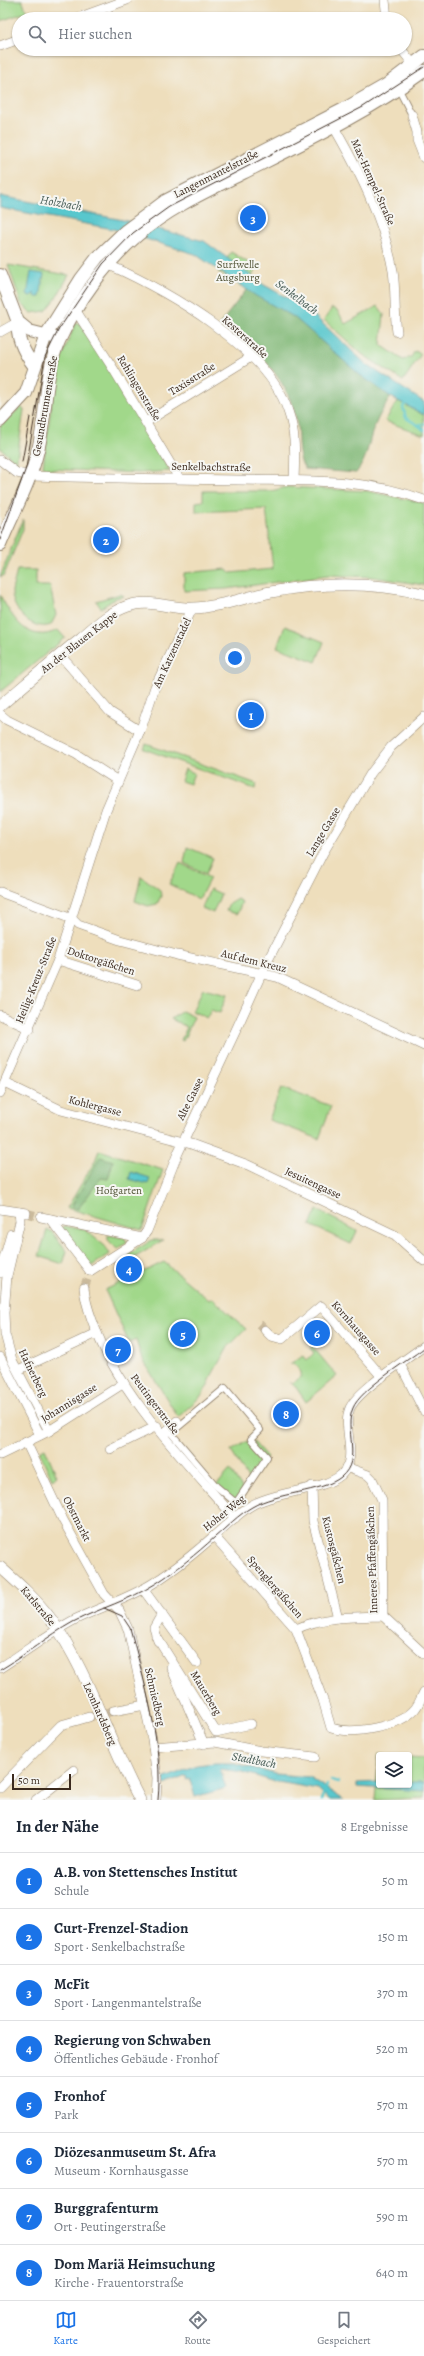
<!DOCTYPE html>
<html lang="de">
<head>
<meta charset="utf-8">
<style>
	:root { --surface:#fff; --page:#f6f6f7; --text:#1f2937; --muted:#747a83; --line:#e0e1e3; --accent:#1a73e8 }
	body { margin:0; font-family:Alegreya,serif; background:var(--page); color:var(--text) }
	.controls { position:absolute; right:12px; bottom:12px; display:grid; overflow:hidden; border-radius:4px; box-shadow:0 1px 3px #0004 }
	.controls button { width:36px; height:36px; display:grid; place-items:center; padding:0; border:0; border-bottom:1px solid var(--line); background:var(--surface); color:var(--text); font:20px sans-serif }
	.scale { position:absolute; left:12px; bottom:10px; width:59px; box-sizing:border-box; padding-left:4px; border:2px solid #3b2a1e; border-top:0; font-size:11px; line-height:14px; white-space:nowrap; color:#3b2a1e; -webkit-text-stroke:3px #f6f6f2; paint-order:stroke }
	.you { position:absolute; left:235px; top:658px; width:14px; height:14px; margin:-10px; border:3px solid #fff; border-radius:50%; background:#1a73e8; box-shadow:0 0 0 6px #1a73e833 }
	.badge { display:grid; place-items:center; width:26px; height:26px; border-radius:50%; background:var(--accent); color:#fff; font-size:13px; font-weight:700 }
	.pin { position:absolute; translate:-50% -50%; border:2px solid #fff; box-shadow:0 1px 4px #0006 }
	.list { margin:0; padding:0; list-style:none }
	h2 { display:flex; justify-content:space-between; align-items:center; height:52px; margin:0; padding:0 16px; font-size:17px }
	h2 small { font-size:13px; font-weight:400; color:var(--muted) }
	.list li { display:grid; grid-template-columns:26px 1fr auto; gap:12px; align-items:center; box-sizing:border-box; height:56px; padding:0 16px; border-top:1px solid var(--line) }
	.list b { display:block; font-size:15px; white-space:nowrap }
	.list p { margin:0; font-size:13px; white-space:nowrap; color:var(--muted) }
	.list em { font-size:13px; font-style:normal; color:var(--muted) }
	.icon { flex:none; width:22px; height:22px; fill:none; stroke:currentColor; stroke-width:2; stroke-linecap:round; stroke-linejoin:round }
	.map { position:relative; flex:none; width:424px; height:1800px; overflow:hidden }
	.search { position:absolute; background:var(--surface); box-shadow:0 1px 3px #0004; left:12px; right:12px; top:12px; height:44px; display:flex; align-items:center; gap:10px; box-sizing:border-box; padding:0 14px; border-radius:22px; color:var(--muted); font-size:15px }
	.sheet { height:500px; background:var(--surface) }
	nav { display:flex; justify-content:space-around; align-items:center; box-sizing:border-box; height:56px; border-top:1px solid var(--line); background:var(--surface); font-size:11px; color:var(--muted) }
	nav a { display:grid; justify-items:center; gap:2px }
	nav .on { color:var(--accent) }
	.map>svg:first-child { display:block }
	.green { fill:#a1d88a; stroke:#6e8154 }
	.forest { fill:#80b876; stroke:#5e714a }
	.water { fill:#59c7cd; stroke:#4a7876 }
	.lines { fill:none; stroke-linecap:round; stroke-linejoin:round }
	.stream { stroke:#59c7cd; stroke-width:2.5 }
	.minor-tunnel { stroke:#caba9c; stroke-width:9; stroke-dasharray:9 4.5; stroke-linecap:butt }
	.pedestrian-casing { stroke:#94846d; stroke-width:8 }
	.minor-casing { stroke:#94846d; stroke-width:10 }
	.tertiary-casing { stroke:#94846d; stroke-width:12 }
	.secondary-casing { stroke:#94846d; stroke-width:14 }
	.pedestrian { stroke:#fff; stroke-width:6 }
	.minor { stroke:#fff; stroke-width:9 }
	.tertiary { stroke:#fff; stroke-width:11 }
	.secondary { stroke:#fff; stroke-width:12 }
	.tram { stroke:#3b2a1e; stroke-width:1 }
	.labels { text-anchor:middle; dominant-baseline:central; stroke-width:4; stroke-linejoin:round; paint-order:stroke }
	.street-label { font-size:11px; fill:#3b2a1e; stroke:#f6f6f2 }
	.park-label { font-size:11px; fill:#545639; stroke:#f6f6f2 }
	.water-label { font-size:12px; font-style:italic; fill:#445953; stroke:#f6f6f2 }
</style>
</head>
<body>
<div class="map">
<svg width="424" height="1800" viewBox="0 0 424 1800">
	<rect width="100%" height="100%" fill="#f6f6f2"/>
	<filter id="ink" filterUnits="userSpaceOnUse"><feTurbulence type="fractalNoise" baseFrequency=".025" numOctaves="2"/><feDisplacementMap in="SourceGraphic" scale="8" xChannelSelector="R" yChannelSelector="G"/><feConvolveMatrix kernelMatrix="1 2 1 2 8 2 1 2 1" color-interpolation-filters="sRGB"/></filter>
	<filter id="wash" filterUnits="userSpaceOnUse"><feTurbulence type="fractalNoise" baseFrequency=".012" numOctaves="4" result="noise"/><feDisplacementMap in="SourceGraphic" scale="16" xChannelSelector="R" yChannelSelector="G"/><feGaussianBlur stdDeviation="0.9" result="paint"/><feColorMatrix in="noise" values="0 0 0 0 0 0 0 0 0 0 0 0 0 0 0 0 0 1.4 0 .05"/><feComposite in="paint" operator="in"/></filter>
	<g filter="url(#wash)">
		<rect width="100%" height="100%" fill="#eedebc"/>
		<g class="green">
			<polygon points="0,0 22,0 27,12 0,21"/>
			<polygon points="231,252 257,268 244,288 218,272"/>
			<polygon points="8,265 69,275 55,300 46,311 31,313 21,303"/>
			<polygon points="378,306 384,314 381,345 403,360 411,357 415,351 421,354 403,381 362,354 324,320 332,308 338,311 345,324"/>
			<polygon points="78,323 81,324 106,360 170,471 139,473 48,469 43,466 56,370 75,324"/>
			<polygon points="398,401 424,415 424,435 385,421"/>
			<polygon points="21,407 24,410 16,465 10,461 12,458 0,448 0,426"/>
			<polygon points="287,487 367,491 424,503 424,585 373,577 328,575 226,589 184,591 184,573 227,569 230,573 273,569 266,509 196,512 196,502 203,501 203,491 271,491"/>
			<polygon points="23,519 23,529 4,575 0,577"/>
			<path d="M17,570H36V586H50L56,615L51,625C33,632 11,610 12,591C13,584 16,577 17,570Z"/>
			<polygon points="120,594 124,596 116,598 101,608 96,601"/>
			<path d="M0,595C12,617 28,645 58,630L65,638L0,692Z"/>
			<polygon points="285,626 324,642 316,662 277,647"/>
			<polygon points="146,744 257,784 255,789 144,749"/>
			<polygon points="185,769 194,773 190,784 181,781"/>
			<polygon points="187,847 213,858 206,874 184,863"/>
			<polygon points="180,863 210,878 199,899 169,884"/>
			<polygon points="141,876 160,890 161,896 157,904 148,906 135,901"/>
			<polygon points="210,889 221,894 213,913 202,908"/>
			<polygon points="237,899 242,902 237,914 226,911 229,904"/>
			<polygon points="203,989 227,995 220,1013 211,1010 207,1018 192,1011"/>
			<polygon points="182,1011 194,1017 183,1041 181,1040 187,1027 171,1019"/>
			<polygon points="281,1088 331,1106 319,1139 269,1120"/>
			<polygon points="99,1150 163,1170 142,1230 67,1208 95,1161"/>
			<polygon points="317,1210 357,1231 351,1244 310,1225"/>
			<polygon points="65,1226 85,1230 105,1246 110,1254 90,1267 62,1228"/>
			<polygon points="47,1230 52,1232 67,1251 63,1264 39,1256"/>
			<polygon points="108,1235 125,1238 127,1243 117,1249 108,1240"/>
			<polygon points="152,1240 163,1240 126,1263 128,1255"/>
			<polygon points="164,1262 209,1300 212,1298 246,1329 227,1348 212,1375 208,1386 200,1397 178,1417 141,1357 136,1340 129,1343 105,1290"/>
			<polygon points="312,1346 337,1376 306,1402 295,1386 289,1382 293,1383 301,1377 301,1372 294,1364 290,1364 303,1355 307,1360 314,1353 310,1348"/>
			<polygon points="251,1439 267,1457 250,1482 231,1451"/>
			<polygon points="45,1448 57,1476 52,1479 39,1451"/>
			<polygon points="230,1470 244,1491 236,1503 216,1486"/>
			<polygon points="379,1754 386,1755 379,1755 379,1785 409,1785 409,1757 424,1758 424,1798 375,1800"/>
		</g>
		<g class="forest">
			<path d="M247,289L294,317L360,375L391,397C383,408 377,419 372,433C367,449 367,459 356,473L305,469C295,455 300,436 296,419C287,376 255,347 219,325Z"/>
			<polygon points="100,1157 113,1161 108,1179 101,1178 78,1209 71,1207"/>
		</g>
		<g class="water">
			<polygon points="0,196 123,220 204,241 264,285 306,308 367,365 424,402 424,415 391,397 360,375 294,317 256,296 195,254 113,229 0,208"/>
			<polygon points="31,272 44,274 40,297 36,297 34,293 31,296 27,295"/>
			<polygon points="131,1172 150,1178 148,1184 129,1179"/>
			<polygon points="214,1763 235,1763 275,1774 309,1777 344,1800 330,1800 318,1789 272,1781 243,1772 220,1769 226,1788 195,1797 190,1779 187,1780 186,1776 165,1785 163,1779 197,1765"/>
			<polygon points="378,1782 379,1785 409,1785 409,1782 424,1782 424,1791 357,1787 357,1783"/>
		</g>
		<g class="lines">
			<g class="stream">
				<polyline points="406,402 403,407 406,418 418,425 424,424"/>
				<polyline points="418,425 424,430"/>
				<polyline points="331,1780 338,1782"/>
				<polyline points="321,1800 327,1785"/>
			</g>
		</g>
	</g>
	<g filter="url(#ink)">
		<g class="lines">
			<g class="minor-tunnel">
				<polyline points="26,1213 41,1217"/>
				<polyline points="84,1288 89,1274"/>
				<polyline points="259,1324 265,1330"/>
				<polyline points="89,1717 113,1711"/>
			</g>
			<g class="pedestrian-casing">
				<g id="pedestrian">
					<polyline points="399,90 412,115"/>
					<polygon points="225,1388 260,1430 251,1439 267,1457 236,1503 216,1486 171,1433"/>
				</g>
			</g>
			<g class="minor-casing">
				<g id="minor">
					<polyline points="385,0 387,19"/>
					<polyline points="75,19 127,0"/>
					<polyline points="0,46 19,39"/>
					<polyline points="401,49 413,64"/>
					<polyline points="412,115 417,132 417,140 424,158"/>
					<path d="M331,122C357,167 384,218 393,271C396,291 394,311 397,332"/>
					<path d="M109,265C167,291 267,347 288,411C296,433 295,456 294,480"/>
					<polyline points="76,311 114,370 179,478"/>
					<polyline points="0,332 18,322"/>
					<polyline points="146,422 251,357"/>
					<path d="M0,460L17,473L31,476C100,478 169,479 238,480C300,481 365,477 424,500"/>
					<polyline points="60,655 110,712 140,731"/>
					<polyline points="0,714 7,720 76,754 118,781"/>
					<polyline points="0,892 72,919 78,925 120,940 177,955 277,977 424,1046"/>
					<polyline points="58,960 137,985"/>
					<polyline points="0,1015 30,1029"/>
					<polyline points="5,1083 61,1110 191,1144 248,1165 395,1235 424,1261"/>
					<polyline points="0,1093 58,960 106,810 142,726 155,687 192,609"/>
					<polyline points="0,1209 26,1213"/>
					<polyline points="19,1212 20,1221 7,1276 4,1313 5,1334 12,1360 49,1431"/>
					<polyline points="41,1217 142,1238 90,1271"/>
					<polyline points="50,1219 90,1271"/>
					<polyline points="142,1238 147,1231 178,1153 236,1030 265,966 323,853 371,773 391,747 424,717"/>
					<polyline points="0,1273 11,1234"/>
					<path d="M84,1288C85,1300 88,1309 92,1320C118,1394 184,1460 235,1518"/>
					<polyline points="265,1330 271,1336 282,1339 321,1306 382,1377"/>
					<polyline points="0,1357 40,1435"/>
					<polyline points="400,1364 424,1411"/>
					<polyline points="18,1370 97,1333"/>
					<polyline points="163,1435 177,1421"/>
					<polyline points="26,1442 63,1520 104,1594 119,1610 128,1629 152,1739 157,1778 156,1800"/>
					<polyline points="110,1449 157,1426"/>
					<polyline points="0,1455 49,1431 124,1383"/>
					<polyline points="346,1467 368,1475 372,1479 382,1500 383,1616 424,1654"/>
					<polyline points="312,1486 313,1521 338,1618"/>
					<path d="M214,1536L296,1629L323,1700L331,1728C353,1735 399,1727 415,1709C419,1704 421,1698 424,1692"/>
					<polyline points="143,1589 197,1663"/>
					<path d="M296,1629C324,1616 353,1617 383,1616"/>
					<polyline points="156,1636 216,1732 251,1724"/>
					<polyline points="158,1641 154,1628 162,1614"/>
					<polyline points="171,1667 204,1744"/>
					<path d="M0,1668C25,1652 49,1633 76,1619C103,1606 131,1598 155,1582C177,1568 196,1552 215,1535C227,1525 239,1512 252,1505C277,1491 322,1491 341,1475C360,1457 341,1429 350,1408C359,1389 406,1360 424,1346"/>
					<polyline points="113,1711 145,1705"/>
					<polyline points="153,1747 215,1742 261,1751 315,1757"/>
					<polyline points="0,1788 61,1725 89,1717"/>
					<polyline points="36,1800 74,1770"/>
				</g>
			</g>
			<g class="tertiary-casing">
				<g id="tertiary">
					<path d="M0,706C27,683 53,660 81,638C95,626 110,612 128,606C150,598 172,610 194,608C221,607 245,597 271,592C323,582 373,582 424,594"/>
					<path d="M0,1567C18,1583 36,1599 51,1619C90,1674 108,1741 140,1800"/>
				</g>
			</g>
			<g class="secondary-casing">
				<g id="secondary">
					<polyline points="0,275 18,322 29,331 53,337"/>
					<path d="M18,322C16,338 25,354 34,366"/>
					<polyline points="0,421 26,393 46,335 81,279 97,258 125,231 165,201 344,109 386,85 424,56"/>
					<path d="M0,545C13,513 30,484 38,450C47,414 44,375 59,341C77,302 106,262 138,235C169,208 207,191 243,173C305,142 368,112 424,71"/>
				</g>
			</g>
			<use href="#pedestrian" class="pedestrian"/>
			<use href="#minor" class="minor"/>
			<use href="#tertiary" class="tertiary"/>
			<use href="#secondary" class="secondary"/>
			<g class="tram">
				<polyline points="22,462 30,417"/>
				<polyline points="0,540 26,468 45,357 59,329 103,264 133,233 169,207 363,107 424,67"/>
				<path d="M104,1608L122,1616L130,1628C144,1680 164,1747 158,1800"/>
				<path d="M0,1670C25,1655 48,1636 73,1622C100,1608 130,1600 155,1584C177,1570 196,1554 215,1537C227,1527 238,1515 252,1507C277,1492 321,1493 341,1477C363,1459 343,1430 353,1408C360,1390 407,1361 424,1348"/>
			</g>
		</g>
	</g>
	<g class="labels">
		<g class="street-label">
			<text transform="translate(216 174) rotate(-27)">Langenmantelstraße</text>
			<text transform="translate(373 182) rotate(66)">Max-Hempel-Straße</text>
			<text transform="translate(245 337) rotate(42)">Kesterstraße</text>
			<text transform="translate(192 379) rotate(-32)">Taxisstraße</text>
			<text transform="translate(139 388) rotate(59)">Rehlingenstraße</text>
			<text transform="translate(45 406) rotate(-80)">Gesundbrunnenstraße</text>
			<text transform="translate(211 467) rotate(1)">Senkelbachstraße</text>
			<text transform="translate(79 642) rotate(-38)">An der Blauen Kappe</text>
			<text transform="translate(172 653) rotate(-65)">Am Katzenstadel</text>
			<text transform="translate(323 832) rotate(-59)">Lange Gasse</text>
			<text transform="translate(101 961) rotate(18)">Doktorgäßchen</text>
			<text transform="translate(254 961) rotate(14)">Auf dem Kreuz</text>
			<text transform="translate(36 980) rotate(-68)">Heilig-Kreuz-Straße</text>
			<text transform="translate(190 1099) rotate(-64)">Alte Gasse</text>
			<text transform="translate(95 1106) rotate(14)">Kohlergasse</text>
			<text transform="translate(313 1183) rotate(25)">Jesuitengasse</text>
			<text transform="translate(356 1328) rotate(49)">Kornhausgasse</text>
			<text transform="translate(33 1373) rotate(64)">Hafnerberg</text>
			<text transform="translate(69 1403) rotate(-32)">Johannisgasse</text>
			<text transform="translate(155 1404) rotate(53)">Peutingerstraße</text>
			<text transform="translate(224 1513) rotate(-39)">Hoher Weg</text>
			<text transform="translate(77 1519) rotate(63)">Obstmarkt</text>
			<text transform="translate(334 1550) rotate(76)">Kustosgäßchen</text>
			<text transform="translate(372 1560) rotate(-92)">Inneres Pfaffengäßchen</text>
			<text transform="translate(275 1587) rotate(49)">Spenglergäßchen</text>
			<text transform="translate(38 1606) rotate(50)">Karlstraße</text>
			<text transform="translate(206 1693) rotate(59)">Mauerberg</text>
			<text transform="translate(155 1697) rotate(77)">Schmiedberg</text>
			<text transform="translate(100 1714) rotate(66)">Leonhardsberg</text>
		</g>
		<g class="park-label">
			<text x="238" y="264">Surfwelle<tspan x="238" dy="13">Augsburg</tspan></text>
			<text x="119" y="1190">Hofgarten</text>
		</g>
		<g class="water-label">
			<text transform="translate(61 203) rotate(10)">Holzbach</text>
			<text transform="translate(297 297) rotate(37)">Senkelbach</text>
			<text transform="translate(254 1760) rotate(11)">Stadtbach</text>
		</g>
	</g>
</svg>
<div class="controls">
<button><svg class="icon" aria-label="layers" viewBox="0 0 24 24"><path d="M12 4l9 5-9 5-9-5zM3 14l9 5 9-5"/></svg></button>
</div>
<div class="scale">50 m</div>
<div class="you"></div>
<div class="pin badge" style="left:251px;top:715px">1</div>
<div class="pin badge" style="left:106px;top:540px">2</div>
<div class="pin badge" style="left:253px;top:218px">3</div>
<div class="pin badge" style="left:129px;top:1269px">4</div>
<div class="pin badge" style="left:183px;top:1334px">5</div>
<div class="pin badge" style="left:317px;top:1333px">6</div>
<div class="pin badge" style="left:118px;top:1350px">7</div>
<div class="pin badge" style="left:286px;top:1414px">8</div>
<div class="search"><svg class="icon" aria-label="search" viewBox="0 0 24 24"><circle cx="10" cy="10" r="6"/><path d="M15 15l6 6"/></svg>Hier suchen</div>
</div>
<section class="sheet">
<h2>In der Nähe<small>8 Ergebnisse</small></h2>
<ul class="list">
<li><span class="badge">1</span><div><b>A.B. von Stettensches Institut</b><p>Schule</p></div><em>50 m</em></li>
<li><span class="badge">2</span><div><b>Curt-Frenzel-Stadion</b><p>Sport · Senkelbachstraße</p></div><em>150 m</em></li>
<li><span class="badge">3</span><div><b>McFit</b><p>Sport · Langenmantelstraße</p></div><em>370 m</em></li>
<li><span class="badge">4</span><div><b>Regierung von Schwaben</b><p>Öffentliches Gebäude · Fronhof</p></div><em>520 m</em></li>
<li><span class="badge">5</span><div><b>Fronhof</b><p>Park</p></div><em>570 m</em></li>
<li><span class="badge">6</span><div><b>Diözesanmuseum St. Afra</b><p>Museum · Kornhausgasse</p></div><em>570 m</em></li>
<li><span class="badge">7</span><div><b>Burggrafenturm</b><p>Ort · Peutingerstraße</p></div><em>590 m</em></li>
<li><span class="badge">8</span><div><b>Dom Mariä Heimsuchung</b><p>Kirche · Frauentorstraße</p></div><em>640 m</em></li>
</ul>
</section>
<nav>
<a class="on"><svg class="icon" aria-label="map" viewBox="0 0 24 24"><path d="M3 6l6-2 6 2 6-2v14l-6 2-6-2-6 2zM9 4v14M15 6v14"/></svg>Karte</a>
<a><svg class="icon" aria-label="directions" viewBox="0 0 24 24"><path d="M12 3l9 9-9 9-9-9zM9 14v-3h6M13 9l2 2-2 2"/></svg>Route</a>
<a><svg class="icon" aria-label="saved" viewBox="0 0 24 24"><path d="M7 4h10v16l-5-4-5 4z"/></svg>Gespeichert</a>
</nav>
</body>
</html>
